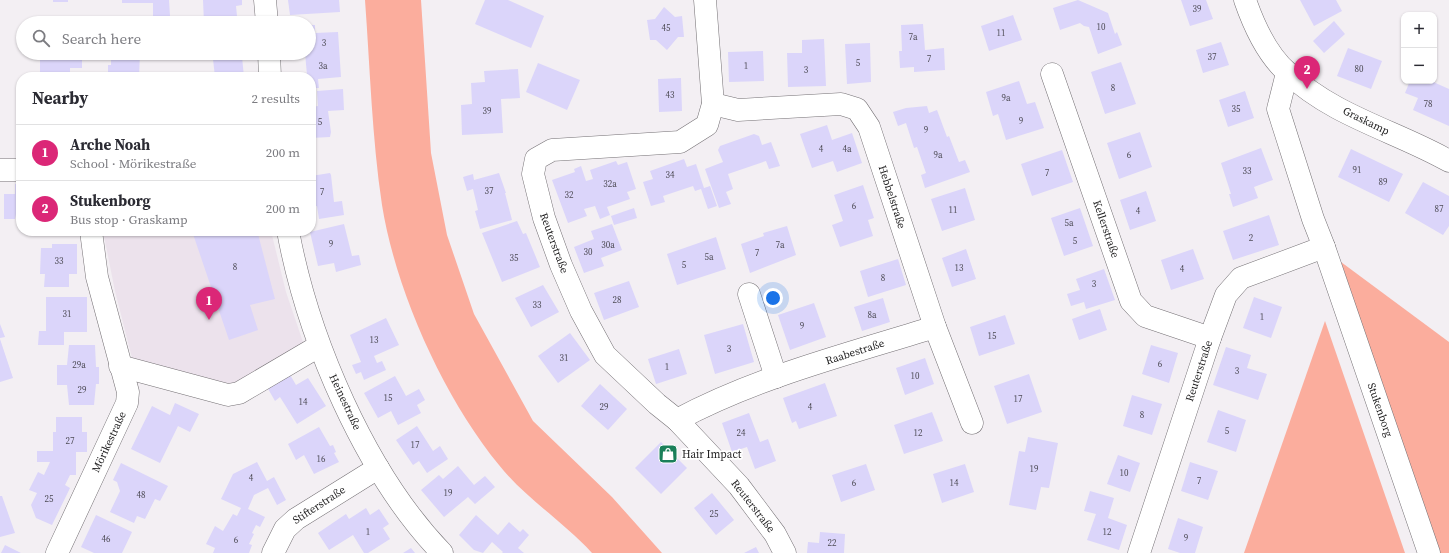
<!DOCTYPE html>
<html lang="en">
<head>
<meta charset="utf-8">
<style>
	:root { --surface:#fff; --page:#f7f7f7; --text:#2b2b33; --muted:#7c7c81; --line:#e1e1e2; --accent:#db2777 }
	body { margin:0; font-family:"Source Serif 4",serif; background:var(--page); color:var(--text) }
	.controls { position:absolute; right:12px; top:12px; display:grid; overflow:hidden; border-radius:8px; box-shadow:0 1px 3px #0004 }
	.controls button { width:36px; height:36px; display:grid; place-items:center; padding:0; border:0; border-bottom:1px solid var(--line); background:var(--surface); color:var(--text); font:20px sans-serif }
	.you { position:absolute; left:773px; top:298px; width:14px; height:14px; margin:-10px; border:3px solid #fff; border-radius:50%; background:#1a73e8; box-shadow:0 0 0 6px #1a73e833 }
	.badge { display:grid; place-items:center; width:26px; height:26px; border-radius:50%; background:var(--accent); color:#fff; font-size:13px; font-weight:700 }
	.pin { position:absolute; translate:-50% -33px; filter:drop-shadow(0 1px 2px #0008) }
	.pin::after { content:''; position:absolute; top:21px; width:14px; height:12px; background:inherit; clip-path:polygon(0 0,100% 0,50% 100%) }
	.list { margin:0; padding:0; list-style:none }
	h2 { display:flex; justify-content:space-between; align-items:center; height:52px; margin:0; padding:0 16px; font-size:17px }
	h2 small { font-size:13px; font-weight:400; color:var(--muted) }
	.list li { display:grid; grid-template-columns:26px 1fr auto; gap:12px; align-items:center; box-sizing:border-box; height:56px; padding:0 16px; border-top:1px solid var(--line) }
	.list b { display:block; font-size:15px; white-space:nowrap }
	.list p { margin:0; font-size:13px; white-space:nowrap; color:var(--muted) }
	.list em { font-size:13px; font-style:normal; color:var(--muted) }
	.icon { flex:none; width:22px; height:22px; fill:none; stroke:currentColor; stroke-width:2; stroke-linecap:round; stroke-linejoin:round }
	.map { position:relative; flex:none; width:1449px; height:553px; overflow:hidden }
	.search { position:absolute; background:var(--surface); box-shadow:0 1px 3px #0004; left:16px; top:16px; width:300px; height:44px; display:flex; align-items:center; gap:10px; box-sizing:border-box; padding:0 14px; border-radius:22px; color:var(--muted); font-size:15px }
	.panel { position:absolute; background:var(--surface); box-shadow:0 1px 3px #0004; left:16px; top:72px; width:300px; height:164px; border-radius:16px }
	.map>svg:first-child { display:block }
	.built { fill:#ece2ec }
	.green { fill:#fbad9d }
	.building { fill:#dbd5fa }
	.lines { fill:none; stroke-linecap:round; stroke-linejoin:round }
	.minor-casing { stroke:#757175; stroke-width:23 }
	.minor { stroke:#fff; stroke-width:22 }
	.labels { text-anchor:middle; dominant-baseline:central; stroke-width:3.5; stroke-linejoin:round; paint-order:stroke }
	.number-label { font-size:9px; fill:#4e4c56 }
	.street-label { font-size:11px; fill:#1f1e1f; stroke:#fff }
	.poi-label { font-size:11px; fill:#1f1e1f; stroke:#fff; text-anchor:start }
</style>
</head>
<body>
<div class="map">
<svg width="1449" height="553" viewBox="0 0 1449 553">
	<rect width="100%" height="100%" fill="#f3eff3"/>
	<polygon class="built" points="103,231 271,231 286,292 305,348 242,387 133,362 115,291"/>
	<g class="green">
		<path d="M365,0H421L431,153L447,235L474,314L533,421L612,497L662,553H592C563,521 526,499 499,465C444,398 396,292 382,205C372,138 370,68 365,0Z"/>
		<polygon points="1341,262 1449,342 1449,553 1438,553"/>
		<polygon points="1325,321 1405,553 1244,553"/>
	</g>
	<g class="building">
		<rect x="53" y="0" width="15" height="2"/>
		<polygon points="122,0 169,0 170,16 153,16 153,3 122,3"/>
		<polygon points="203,0 242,0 242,5 236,6 237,16 229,16 230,23 204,23"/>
		<polygon points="288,0 339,0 340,12 290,15"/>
		<polygon points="485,0 508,0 544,16 531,48 475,24"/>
		<polygon points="1078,0 1108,13 1115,34 1117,32 1122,45 1098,54 1089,27 1084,26 1080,23 1060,30 1053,8"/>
		<polygon points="1181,0 1206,0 1213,19 1190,26"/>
		<polygon points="1300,0 1336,0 1342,11 1314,26"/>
		<polygon points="664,7 675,17 682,16 684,37 678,37 667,50 656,40 650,40 647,20 655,19"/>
		<polygon points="1013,15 1022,40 989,51 981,26"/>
		<polygon points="1334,21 1345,34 1324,53 1313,41"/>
		<polygon points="923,24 925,50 944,48 945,70 914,72 914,67 900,68 899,51 902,51 901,25"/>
		<polygon points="309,25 315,25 315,33 338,32 341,77 318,79 319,88 311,88 311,77 291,77 307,75 305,53 309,53"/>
		<polygon points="824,39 826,86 788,87 787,53 802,53 802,40"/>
		<polygon points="1221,42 1229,65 1203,73 1196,50"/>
		<polygon points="870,43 871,82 847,84 845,44"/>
		<polygon points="1348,48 1382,61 1371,89 1337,76"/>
		<polygon points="763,51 764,81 729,82 728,52"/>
		<polygon points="40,53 82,53 82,68 70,68 70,77 40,77"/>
		<polygon points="111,53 140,53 139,77 110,77 110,73 108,73 108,65 111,65"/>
		<polygon points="216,53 245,53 245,57 242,57 244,77 215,77 213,59 216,59"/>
		<polygon points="1121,62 1136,104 1105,114 1091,72"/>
		<polygon points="538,63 580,80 567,110 526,92"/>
		<polygon points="518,69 520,98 501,99 503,133 462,135 461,105 472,104 471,83 485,82 484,71"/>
		<polygon points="681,78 682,111 659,112 658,79"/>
		<polygon points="1019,81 1027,104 1035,102 1044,128 1006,140 998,114 993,116 986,92"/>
		<polygon points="1410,81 1431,81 1449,89 1449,126 1413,110 1418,98 1405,93"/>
		<polygon points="343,89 344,110 328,111 331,132 330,137 311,138 311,107 318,106 317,91"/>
		<polygon points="1245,91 1254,118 1228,127 1219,100"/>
		<polygon points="927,106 929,113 937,110 947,137 949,136 959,162 965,160 970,172 925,188 921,175 926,173 917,147 914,148 906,123 898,126 893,112 906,108"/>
		<polygon points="827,125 832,140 852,133 862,163 837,172 833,161 812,168 800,134"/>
		<polygon points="1140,132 1152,167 1119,179 1107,143"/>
		<polygon points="754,134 759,136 762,145 771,142 780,166 769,169 766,161 728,174 733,189 726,192 731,204 719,208 705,169 723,162 718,150 720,146"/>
		<polygon points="1261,148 1273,180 1254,187 1258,198 1233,207 1229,194 1231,194 1221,163"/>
		<polygon points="1351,149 1403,174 1389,202 1338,177"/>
		<polygon points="1062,150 1073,182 1032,196 1021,164"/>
		<polygon points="684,159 687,167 696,164 704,188 710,186 717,206 708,209 701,189 695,191 693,186 663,196 665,202 651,206 643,182 653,179 650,171"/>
		<polygon points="616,161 618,165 627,162 636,189 627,192 630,199 607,207 610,215 600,219 595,206 584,209 587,216 568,223 552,180 575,172 574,169 581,166 586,181 593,179 590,170"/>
		<polygon points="330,173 331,175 334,202 342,201 344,215 319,219 317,206 311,207 311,176"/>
		<polygon points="499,173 506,193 505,193 512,220 480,229 475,211 478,210 473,189 467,191 463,177 473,174 474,180"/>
		<polygon points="1423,182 1449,196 1449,226 1443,235 1405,213"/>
		<polygon points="15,184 21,184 21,214 16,214 15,219 4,219 4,194 15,194"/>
		<polygon points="863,185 874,218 868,220 873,236 840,247 832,225 843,221 834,195"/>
		<polygon points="965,188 975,220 942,231 931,199"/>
		<polygon points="1146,191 1156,221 1130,230 1120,200"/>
		<polygon points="634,208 637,218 614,225 611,216"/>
		<polygon points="1080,208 1093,246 1064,256 1051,218"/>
		<polygon points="1269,215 1279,245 1233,260 1223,231"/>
		<polygon points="517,221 523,234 526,233 540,267 502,282 482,233"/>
		<polygon points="344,224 352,256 359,255 361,265 336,272 334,263 318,266 310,232"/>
		<polygon points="612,224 622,250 601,258 604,266 584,273 574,247 594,239 591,231"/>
		<polygon points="787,226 796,255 750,273 741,244 764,236 763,233"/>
		<polygon points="192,231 255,231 256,235 258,234 275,299 250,305 258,330 229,340"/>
		<polygon points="716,237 726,269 677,285 667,254"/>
		<polygon points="52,244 77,244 77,274 69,274 69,287 44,287 45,274 40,274 41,248 52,248"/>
		<polygon points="966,249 976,279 952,287 942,258"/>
		<polygon points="1193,249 1204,279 1171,290 1161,260"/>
		<polygon points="898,259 906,285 868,297 860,271"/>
		<polygon points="1104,269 1115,300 1086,309 1084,302 1071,306 1067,294 1080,290 1076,279"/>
		<polygon points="629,281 639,307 604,320 594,293"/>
		<polygon points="543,285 559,312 531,327 515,298"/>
		<polygon points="46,297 87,297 87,332 64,332 64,345 38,345 39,331 46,331"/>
		<polygon points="1254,297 1282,307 1271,338 1243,328"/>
		<polygon points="883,298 890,322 862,331 854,307"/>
		<polygon points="814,303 826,337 790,350 778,315"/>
		<polygon points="1100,309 1107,330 1079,340 1072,319"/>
		<polygon points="1005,315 1015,344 979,356 970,327"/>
		<polygon points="386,318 399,345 374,356 377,363 382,361 386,370 364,380 361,372 356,374 352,365 361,362 350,335"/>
		<polygon points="0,324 5,337 0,338"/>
		<polygon points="743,324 754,362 715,374 704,335"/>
		<polygon points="570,333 590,360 558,383 538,356"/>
		<polygon points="0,339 13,378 0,382"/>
		<polygon points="69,345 95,345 96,367 99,367 99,384 96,384 94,405 69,405 67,385 57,385 57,365 67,365"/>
		<polygon points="1151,345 1178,353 1169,383 1142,374"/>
		<polygon points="1226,347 1251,355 1247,368 1267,374 1258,400 1213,385"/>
		<polygon points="679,349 687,374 656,384 648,359"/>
		<polygon points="925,358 934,384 905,395 896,368"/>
		<polygon points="289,373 296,385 308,378 326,406 297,424 280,397 275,401 267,387"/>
		<polygon points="1029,374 1042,412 1007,424 994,386"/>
		<polygon points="395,376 406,396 419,389 425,400 417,405 421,413 398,425 391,411 378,418 364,393"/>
		<polygon points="825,383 837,416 799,429 796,421 792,423 783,398"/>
		<polygon points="600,384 627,409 608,430 581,406"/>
		<polygon points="1132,395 1162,404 1152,435 1123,426"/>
		<polygon points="175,403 199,414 190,432 178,426 160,463 131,449 152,406 170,415"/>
		<polygon points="1218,410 1246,420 1236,452 1207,442"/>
		<polygon points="932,412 943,441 904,454 894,425"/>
		<polygon points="749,413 760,442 768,439 776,461 755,469 747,447 732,452 722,423"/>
		<polygon points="56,417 82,417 82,432 87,432 87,452 76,452 76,475 70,475 65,485 70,488 52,525 36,518 31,505 37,493 29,490 38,472 44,475 50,462 37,462 37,451 53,451 53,432 56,432"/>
		<polygon points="417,426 433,451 440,446 448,459 427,473 419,461 413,465 396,440"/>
		<polygon points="319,427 330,446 333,445 336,452 334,453 339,462 314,474 304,455 296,460 288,444"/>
		<polygon points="1028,437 1058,443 1049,488 1041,487 1036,510 1009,505 1019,451 1025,452"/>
		<polygon points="661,442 687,468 661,494 635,468"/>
		<polygon points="1118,455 1140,463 1130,492 1107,484"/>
		<polygon points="257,462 267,481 274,477 286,500 277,505 268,488 254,495 248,509 265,517 260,527 256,525 252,533 254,534 249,544 252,545 249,553 213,553 215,548 206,544 215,526 223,531 233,514 237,516 241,508 221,499 233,474"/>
		<polygon points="1190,462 1218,471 1208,500 1181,491"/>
		<polygon points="121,463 168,486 160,501 155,499 145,519 137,516 134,523 110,512 120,491 117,482 113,480"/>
		<polygon points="866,464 875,490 841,502 832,475"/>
		<polygon points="965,464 974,492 942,503 933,474"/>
		<polygon points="458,466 474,485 485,476 495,487 475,504 468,497 444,517 421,490 439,475 443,479"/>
		<polygon points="1090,491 1114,498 1108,518 1127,525 1119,550 1087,540 1096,514 1084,511"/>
		<polygon points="712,493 734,520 716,535 694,508"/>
		<polygon points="0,496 2,496 15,533 0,537"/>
		<polygon points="366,508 370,515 379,509 389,524 383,528 390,539 368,553 364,553 353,535 329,550 318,533 346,514 349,519"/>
		<polygon points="96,515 132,532 122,553 94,553 81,547"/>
		<polygon points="476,515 498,535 509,522 520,532 523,529 529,535 518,548 524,553 502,553 503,552 492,542 483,553 474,550 459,535"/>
		<polygon points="1178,518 1203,527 1195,553 1180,553 1168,549"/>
		<polygon points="820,532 845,534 844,553 807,553 808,542 819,543"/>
		<polygon points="5,545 21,553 1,553"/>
		<polygon points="756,547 759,553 744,553"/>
		<polygon points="411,548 415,553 403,553"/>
	</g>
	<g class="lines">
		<g class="minor-casing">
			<g id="minor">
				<polyline points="265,0 267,23"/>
				<polyline points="705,0 713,104 707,125 680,142 552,150 536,159 533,174 544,218 561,265 581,311 605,355 657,404 677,420 739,486 775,534 785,553"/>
				<path d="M1245,0C1254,26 1267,55 1288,73C1333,116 1396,131 1449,161"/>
				<polyline points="269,53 270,77"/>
				<polyline points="1287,73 1278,109 1313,219 1324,247 1429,553"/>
				<polyline points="1052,74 1131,301 1145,316 1210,338"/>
				<polyline points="713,104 738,110 841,104 857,109 869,127 935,327 972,423"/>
				<polyline points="0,170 21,170"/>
				<path d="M288,231C308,339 365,473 442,553"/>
				<polyline points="749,294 776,377"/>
				<polyline points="120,366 228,395 239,393 319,346"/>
				<path d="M677,420C757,377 848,354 935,327"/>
				<polyline points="57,553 127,403 128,392 97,277 91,231"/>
				<polyline points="273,553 285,529 296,519 378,468"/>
				<polyline points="1139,553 1210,338 1226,295 1241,278 1324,247"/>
			</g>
		</g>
		<use href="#minor" class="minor"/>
	</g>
	<defs>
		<g id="shop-square" transform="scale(1)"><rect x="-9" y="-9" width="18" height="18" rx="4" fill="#1a7f59" stroke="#fff"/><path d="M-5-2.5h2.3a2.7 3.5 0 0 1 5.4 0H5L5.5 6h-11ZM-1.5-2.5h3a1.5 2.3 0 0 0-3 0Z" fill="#fff"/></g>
	</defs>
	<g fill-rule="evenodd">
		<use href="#shop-square" x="668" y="454"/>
	</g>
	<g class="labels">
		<g class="number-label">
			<text x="1197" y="9">39</text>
			<text x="1101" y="27">10</text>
			<text x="666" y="28">45</text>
			<text x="1001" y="33">11</text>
			<text x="913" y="37">7a</text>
			<text x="324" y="43">3</text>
			<text x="1212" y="57">37</text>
			<text x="929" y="59">7</text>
			<text x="858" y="63">5</text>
			<text x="323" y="66">3a</text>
			<text x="746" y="66">1</text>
			<text x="1359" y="69">80</text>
			<text x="806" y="70">3</text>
			<text x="1113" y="88">8</text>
			<text x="670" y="95">43</text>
			<text x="1006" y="98">9a</text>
			<text x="1428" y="104">78</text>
			<text x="1236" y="109">35</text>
			<text x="487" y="111">39</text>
			<text x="1021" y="121">9</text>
			<text x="320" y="122">5</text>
			<text x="926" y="130">9</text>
			<text x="821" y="149">4</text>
			<text x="847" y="149">4a</text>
			<text x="938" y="155">9a</text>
			<text x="1129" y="155">6</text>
			<text x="1357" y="170">91</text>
			<text x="1247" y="171">33</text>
			<text x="1047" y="173">7</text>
			<text x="670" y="175">34</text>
			<text x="1383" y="182">89</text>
			<text x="610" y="184">32a</text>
			<text x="489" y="191">37</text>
			<text x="322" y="192">7</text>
			<text x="569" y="195">32</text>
			<text x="854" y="206">6</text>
			<text x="1439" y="209">87</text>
			<text x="953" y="210">11</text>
			<text x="1138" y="211">4</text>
			<text x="1069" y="223">5a</text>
			<text x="1251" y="238">2</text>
			<text x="1075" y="241">5</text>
			<text x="331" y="244">9</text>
			<text x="608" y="245">30a</text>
			<text x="780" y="245">7a</text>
			<text x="588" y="252">30</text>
			<text x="757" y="253">7</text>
			<text x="709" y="257">5a</text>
			<text x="514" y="258">35</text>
			<text x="59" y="261">33</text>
			<text x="684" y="265">5</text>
			<text x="235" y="267">8</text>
			<text x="959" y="268">13</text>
			<text x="1182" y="269">4</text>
			<text x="883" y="278">8</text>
			<text x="1094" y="284">3</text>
			<text x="617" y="300">28</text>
			<text x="537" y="305">33</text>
			<text x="67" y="314">31</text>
			<text x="872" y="315">8a</text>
			<text x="1262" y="317">1</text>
			<text x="802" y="326">9</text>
			<text x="992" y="336">15</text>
			<text x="374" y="340">13</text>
			<text x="729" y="349">3</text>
			<text x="564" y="358">31</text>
			<text x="1160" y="364">6</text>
			<text x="79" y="365">29a</text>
			<text x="667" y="367">1</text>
			<text x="1237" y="371">3</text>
			<text x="915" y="376">10</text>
			<text x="82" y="390">29</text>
			<text x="388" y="398">15</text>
			<text x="1018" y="399">17</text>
			<text x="303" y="402">14</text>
			<text x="604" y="407">29</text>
			<text x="810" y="407">4</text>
			<text x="1142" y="415">8</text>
			<text x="1227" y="431">5</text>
			<text x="741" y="433">24</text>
			<text x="918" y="433">12</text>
			<text x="70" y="441">27</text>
			<text x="415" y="445">17</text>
			<text x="321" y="459">16</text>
			<text x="1034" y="469">19</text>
			<text x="1124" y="473">10</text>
			<text x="251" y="478">4</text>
			<text x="1199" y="481">7</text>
			<text x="854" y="483">6</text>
			<text x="954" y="483">14</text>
			<text x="448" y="493">19</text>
			<text x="141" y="495">48</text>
			<text x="49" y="499">25</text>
			<text x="714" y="514">25</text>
			<text x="368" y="532">1</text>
			<text x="1107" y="532">12</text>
			<text x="1186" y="538">9</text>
			<text x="106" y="539">46</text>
			<text x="236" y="540">6</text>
			<text x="832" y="543">22</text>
		</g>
		<g class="street-label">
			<text transform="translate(1366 121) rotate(26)">Graskamp</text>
			<text transform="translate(892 197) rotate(72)">Hebbelstraße</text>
			<text transform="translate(1106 229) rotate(71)">Kellerstraße</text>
			<text transform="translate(554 243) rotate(70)">Reuterstraße</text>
			<text transform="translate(855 352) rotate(-18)">Raabestraße</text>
			<text transform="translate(1199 371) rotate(-72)">Reuterstraße</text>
			<text transform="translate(345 402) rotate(65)">Heinestraße</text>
			<text transform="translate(1380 410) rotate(71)">Stukenborg</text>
			<text transform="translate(109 442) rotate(-65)">Mörikestraße</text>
			<text transform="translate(319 505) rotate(-33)">Stifterstraße</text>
			<text transform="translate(753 506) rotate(52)">Reuterstraße</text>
		</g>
		<g class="poi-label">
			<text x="682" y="454">Hair Impact</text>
		</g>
	</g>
</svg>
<div class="controls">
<button>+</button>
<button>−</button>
</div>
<div class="you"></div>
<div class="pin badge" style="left:209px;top:320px">1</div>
<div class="pin badge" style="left:1307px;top:89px">2</div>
<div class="search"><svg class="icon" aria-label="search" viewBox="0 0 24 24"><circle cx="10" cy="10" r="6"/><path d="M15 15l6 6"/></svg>Search here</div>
<section class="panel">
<h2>Nearby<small>2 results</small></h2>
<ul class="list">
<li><span class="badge">1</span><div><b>Arche Noah</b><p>School · Mörikestraße</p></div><em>200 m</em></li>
<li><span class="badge">2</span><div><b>Stukenborg</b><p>Bus stop · Graskamp</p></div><em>200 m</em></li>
</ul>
</section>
</div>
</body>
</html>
